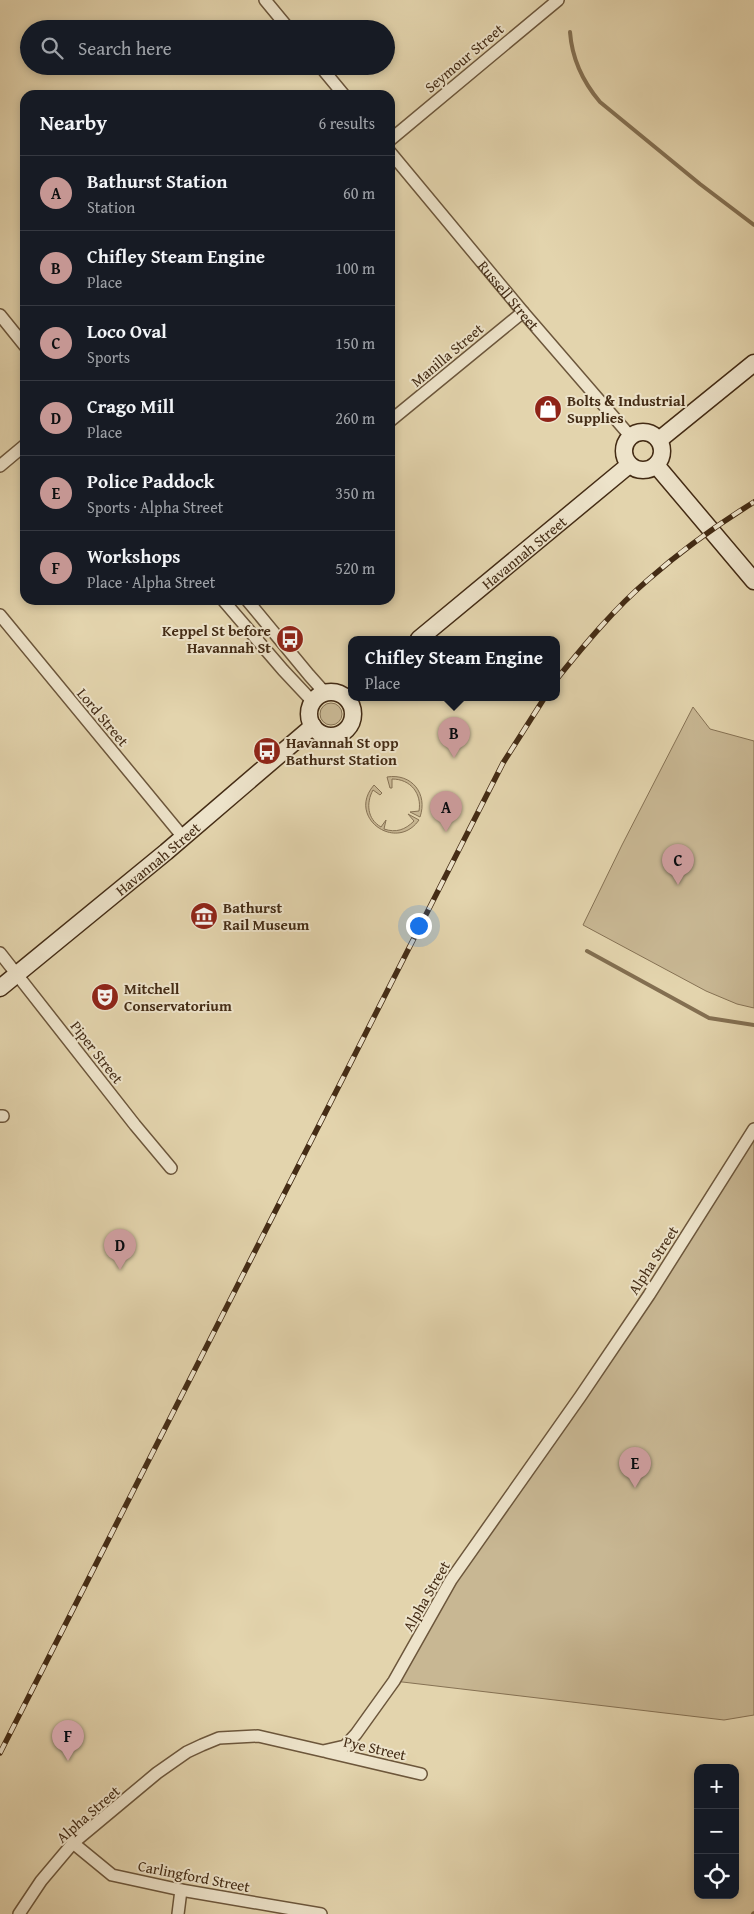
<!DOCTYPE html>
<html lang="en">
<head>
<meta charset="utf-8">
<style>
	:root { --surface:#171b24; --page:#242831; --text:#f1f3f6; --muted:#9ea1a6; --line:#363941; --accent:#c59692 }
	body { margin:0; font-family:"Gentium Book Plus",serif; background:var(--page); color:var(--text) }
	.controls { position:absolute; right:15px; bottom:15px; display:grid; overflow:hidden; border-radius:10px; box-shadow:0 2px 8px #0003 }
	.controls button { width:45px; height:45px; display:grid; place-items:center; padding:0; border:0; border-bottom:1px solid var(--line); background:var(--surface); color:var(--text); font:25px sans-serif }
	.you { position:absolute; left:418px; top:925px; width:18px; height:18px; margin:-12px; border:4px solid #fff; border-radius:50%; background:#1a73e8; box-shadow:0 0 0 8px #1a73e833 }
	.badge { display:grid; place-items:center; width:32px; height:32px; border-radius:50%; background:var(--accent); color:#111; font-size:16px; font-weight:700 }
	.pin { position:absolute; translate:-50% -41px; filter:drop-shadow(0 1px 2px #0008) }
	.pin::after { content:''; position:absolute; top:26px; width:18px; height:15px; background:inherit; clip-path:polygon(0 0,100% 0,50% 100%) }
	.popup { position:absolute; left:348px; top:636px; width:212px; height:65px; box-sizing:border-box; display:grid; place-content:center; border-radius:10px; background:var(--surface); filter:drop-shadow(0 1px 4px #0005); font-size:16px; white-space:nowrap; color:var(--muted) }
	.popup b { font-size:19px; color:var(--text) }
	.popup::after { content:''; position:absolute; left:50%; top:100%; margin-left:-10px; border:10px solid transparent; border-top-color:var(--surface) }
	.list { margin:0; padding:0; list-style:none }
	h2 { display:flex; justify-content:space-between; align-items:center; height:65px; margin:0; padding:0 20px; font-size:21px }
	h2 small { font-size:16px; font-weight:400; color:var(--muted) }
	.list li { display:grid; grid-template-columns:32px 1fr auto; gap:15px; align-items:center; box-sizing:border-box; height:75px; padding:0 20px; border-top:1px solid var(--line) }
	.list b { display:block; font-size:19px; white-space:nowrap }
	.list p { margin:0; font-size:16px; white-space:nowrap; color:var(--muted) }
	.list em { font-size:16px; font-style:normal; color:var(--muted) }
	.icon { flex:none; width:28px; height:28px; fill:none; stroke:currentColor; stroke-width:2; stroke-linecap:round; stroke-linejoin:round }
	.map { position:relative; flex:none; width:754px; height:1914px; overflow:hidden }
	.search { position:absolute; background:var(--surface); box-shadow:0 2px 8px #0003; left:20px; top:20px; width:375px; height:55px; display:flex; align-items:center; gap:12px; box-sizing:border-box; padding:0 18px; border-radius:28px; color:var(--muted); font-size:19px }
	.panel { position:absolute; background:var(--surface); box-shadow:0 2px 8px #0003; left:20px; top:90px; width:375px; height:515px; border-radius:15px }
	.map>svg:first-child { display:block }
	.green { fill:#c8b793; stroke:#867254 }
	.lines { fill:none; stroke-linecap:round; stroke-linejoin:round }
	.stream { stroke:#836f51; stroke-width:4 }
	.street-casing { stroke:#6c563b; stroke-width:14 }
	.secondary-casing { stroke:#442c15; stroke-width:19 }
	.street { stroke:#ede3ca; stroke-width:11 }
	.secondary { stroke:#ede3ca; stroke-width:16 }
	.rail-casing { stroke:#442c15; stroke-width:5.5 }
	.rail { stroke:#ede3ca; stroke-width:4; stroke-dasharray:11; stroke-linecap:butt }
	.labels { text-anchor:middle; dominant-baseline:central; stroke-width:4; stroke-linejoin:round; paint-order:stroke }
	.street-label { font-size:15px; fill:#442c15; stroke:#ede3ca }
	.poi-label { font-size:15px; font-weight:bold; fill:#442c15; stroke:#ede3ca; text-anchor:start }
</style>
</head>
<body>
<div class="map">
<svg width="754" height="1914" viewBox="0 0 754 1914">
	<rect width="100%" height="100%" fill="#e3d4ad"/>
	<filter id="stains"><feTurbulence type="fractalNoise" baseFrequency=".004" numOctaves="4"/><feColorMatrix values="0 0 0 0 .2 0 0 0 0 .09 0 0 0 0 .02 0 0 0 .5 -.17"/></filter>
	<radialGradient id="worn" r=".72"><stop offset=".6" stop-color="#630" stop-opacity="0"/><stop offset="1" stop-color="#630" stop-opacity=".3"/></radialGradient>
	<g class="green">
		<circle cx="331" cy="714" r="11"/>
		<polygon points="693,707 710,729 754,741 754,1008 737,1004 706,991 583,925 622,845"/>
		<path d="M387,777C412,773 428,794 420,817L410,812L419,811C422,794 411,779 392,779V788H390Z"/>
		<path d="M374,785L382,793L380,795L373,790C366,803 367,819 381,827L386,820L384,829C396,833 405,830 414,821L408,814L419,820C396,853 346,817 374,785Z"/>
		<polygon points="754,1129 754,1715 724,1720 394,1681 451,1580"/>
	</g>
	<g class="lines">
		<g class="stream">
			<path d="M570,32C572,59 583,82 600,102L700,184L754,225"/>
			<polyline points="587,951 709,1018 754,1025"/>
			<polyline points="753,1914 754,1913"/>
		</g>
		<g class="street-casing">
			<g id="street">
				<polyline points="265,0 289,29"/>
				<polyline points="320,66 344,95"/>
				<polyline points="390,140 558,0"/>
				<path id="s1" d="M390,152L523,312L631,437"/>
				<polyline points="0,315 25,346"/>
				<polyline points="390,421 523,312"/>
				<polyline points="0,466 25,445"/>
				<polyline points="223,600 283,670 313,702"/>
				<polyline points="247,600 309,675 325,693"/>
				<polyline points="0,615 183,837"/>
				<polyline points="0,953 135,1125 171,1168"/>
				<polyline points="0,1116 3,1116"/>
				<polyline points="327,1752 421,1774"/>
				<polyline points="73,1843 112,1875 181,1890 321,1914"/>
				<polyline points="19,1914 41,1881 73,1843 157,1773 187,1752 202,1745 219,1738 258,1736 323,1751 345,1746 356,1734 394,1681 451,1580 580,1397 649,1295 754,1129"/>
				<polyline points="178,1914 181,1890"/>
			</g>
		</g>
		<g class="secondary-casing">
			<g id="secondary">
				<circle cx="643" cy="451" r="19"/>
				<polyline points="659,440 754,363"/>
				<polyline points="656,465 754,581"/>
				<path id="s2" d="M419,639L629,465"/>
				<circle cx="331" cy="714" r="22"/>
				<path id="s3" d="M0,988L166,852L313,726"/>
			</g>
		</g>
		<use href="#street" class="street"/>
		<use href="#secondary" class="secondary"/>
		<g class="rail-casing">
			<g id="rail">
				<path d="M556,680C585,644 615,608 649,579C682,550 717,525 754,502"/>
				<polyline points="0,1753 503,763 545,697"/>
			</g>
		</g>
		<use href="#rail" class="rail"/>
	</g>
	<defs>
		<g id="shop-disc" transform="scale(1.4375)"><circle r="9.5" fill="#8f2418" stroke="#ede3ca"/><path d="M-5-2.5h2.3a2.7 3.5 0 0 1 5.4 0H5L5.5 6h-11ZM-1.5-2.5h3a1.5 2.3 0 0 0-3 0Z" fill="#fff"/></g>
		<g id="bus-disc" transform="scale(1.4375)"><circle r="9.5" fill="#8f2418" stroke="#ede3ca"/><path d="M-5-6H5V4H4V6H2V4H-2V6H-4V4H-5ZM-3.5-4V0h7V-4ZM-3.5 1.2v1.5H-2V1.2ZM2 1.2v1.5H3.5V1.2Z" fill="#fff"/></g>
		<g id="museum-disc" transform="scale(1.4375)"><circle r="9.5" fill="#8f2418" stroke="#ede3ca"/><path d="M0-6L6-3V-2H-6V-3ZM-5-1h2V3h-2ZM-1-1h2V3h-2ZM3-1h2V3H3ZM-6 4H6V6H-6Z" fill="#fff"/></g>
		<g id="theatre-disc" transform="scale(1.4375)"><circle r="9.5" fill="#8f2418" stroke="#ede3ca"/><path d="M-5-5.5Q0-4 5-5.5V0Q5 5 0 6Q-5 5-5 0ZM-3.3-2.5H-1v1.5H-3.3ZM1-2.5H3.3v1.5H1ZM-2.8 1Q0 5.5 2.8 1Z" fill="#fff"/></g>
	</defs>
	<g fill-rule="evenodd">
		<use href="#shop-disc" x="548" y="409"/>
		<use href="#bus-disc" x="290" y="639"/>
		<use href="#bus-disc" x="267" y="751"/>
		<use href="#museum-disc" x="204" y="916"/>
		<use href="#theatre-disc" x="105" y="997"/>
	</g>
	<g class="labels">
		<g class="street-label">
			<text transform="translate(464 58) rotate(-40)">Seymour Street</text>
			<text stroke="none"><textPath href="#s1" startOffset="186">Russell Street</textPath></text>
			<text transform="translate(447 355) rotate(-40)">Manilla Street</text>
			<text stroke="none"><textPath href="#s2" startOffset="136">Havannah Street</textPath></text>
			<text transform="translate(103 717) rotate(50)">Lord Street</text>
			<text stroke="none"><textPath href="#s3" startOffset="204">Havannah Street</textPath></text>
			<text transform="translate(97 1052) rotate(52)">Piper Street</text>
			<text transform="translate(653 1260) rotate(-57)">Alpha Street</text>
			<text transform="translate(426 1596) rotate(-60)">Alpha Street</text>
			<text transform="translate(375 1748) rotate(13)">Pye Street</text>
			<text transform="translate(88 1814) rotate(-41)">Alpha Street</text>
			<text transform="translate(194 1876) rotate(11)">Carlingford Street</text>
		</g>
		<g class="poi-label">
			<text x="567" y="400">Bolts &amp; Industrial<tspan x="567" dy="17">Supplies</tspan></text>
			<text x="271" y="630" text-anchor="end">Keppel St before<tspan x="271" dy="17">Havannah St</tspan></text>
			<text x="286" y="742">Havannah St opp<tspan x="286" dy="17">Bathurst Station</tspan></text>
			<text x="223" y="907">Bathurst<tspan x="223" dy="17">Rail Museum</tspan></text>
			<text x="124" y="988">Mitchell<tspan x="124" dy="17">Conservatorium</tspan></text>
		</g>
	</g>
	<rect width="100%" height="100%" filter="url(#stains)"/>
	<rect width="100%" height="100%" fill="url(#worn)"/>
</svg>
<div class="controls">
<button>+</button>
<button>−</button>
<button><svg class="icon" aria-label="locate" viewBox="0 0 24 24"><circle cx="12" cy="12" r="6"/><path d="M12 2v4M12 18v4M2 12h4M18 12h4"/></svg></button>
</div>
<div class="you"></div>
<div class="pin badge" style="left:446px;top:832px">A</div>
<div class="pin badge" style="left:454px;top:758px">B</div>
<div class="popup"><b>Chifley Steam Engine</b>Place</div>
<div class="pin badge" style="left:678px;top:885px">C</div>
<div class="pin badge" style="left:120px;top:1270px">D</div>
<div class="pin badge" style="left:635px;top:1488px">E</div>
<div class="pin badge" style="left:68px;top:1761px">F</div>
<div class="search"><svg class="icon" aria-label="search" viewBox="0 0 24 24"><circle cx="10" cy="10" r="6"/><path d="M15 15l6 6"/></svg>Search here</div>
<section class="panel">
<h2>Nearby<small>6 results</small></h2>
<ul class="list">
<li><span class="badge">A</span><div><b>Bathurst Station</b><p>Station</p></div><em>60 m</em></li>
<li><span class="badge">B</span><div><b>Chifley Steam Engine</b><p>Place</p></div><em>100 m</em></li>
<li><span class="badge">C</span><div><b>Loco Oval</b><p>Sports</p></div><em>150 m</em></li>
<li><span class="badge">D</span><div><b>Crago Mill</b><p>Place</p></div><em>260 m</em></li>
<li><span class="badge">E</span><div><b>Police Paddock</b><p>Sports · Alpha Street</p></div><em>350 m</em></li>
<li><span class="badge">F</span><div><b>Workshops</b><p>Place · Alpha Street</p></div><em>520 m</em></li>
</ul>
</section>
</div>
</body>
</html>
